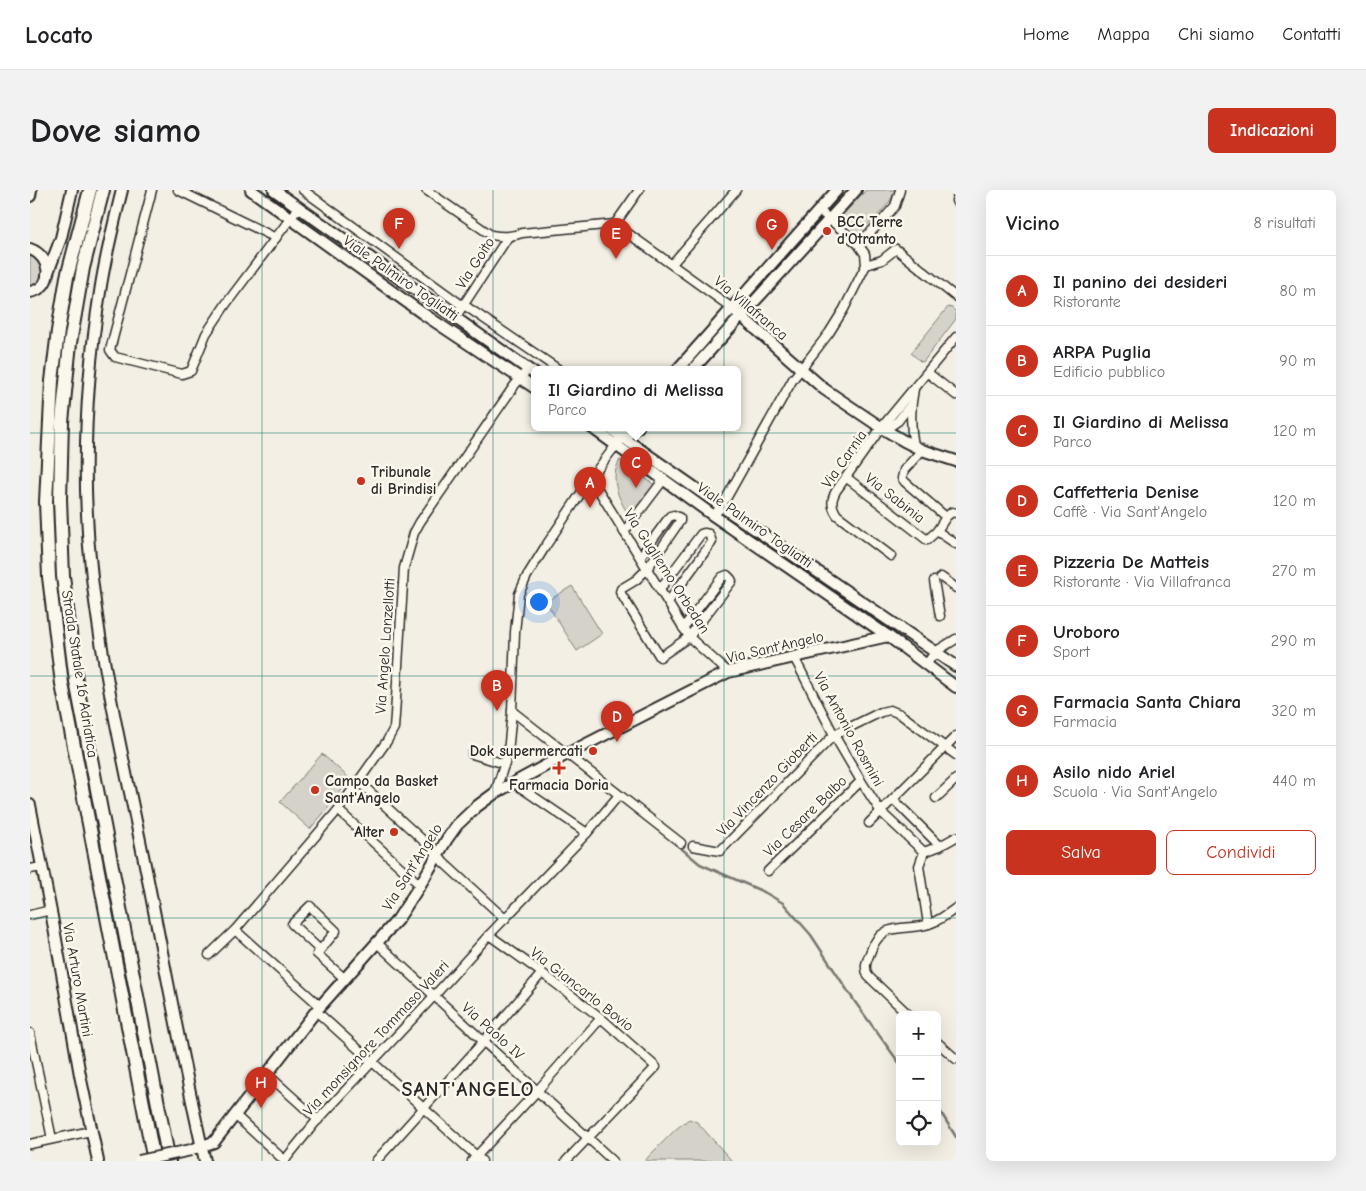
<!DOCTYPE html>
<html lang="it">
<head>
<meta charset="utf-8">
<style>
	:root { --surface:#fff; --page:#f2f2f2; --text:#202124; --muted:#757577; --line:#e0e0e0; --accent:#c8321e }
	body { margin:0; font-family:"Comic Neue",sans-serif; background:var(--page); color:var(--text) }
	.controls { position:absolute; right:15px; bottom:15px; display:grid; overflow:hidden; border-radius:8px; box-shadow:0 5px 20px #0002 }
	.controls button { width:45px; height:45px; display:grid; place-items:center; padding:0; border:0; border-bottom:1px solid var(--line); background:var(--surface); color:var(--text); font:25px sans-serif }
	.you { position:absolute; left:508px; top:411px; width:18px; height:18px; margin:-12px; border:4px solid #fff; border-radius:50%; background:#1a73e8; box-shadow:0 0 0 8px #1a73e833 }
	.badge { display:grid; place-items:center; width:32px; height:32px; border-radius:50%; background:var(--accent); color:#fff; font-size:16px; font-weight:700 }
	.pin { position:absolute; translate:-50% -41px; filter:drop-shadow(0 1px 2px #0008) }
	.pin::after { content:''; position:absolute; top:26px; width:18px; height:15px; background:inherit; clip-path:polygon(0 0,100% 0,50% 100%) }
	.popup { position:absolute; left:501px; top:176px; width:210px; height:65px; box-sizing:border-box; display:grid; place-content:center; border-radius:8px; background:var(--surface); filter:drop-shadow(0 1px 4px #0005); font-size:16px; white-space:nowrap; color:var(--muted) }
	.popup b { font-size:19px; color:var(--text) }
	.popup::after { content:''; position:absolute; left:50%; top:100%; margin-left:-10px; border:10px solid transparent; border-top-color:var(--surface) }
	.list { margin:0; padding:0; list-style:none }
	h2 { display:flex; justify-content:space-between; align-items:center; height:65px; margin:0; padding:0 20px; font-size:21px }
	h2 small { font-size:16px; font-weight:400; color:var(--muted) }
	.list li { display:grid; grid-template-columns:32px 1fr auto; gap:15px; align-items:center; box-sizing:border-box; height:70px; padding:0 20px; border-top:1px solid var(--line) }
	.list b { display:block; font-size:19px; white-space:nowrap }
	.list p { margin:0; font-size:16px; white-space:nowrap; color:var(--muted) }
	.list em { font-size:16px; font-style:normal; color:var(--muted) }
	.actions { display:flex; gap:10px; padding:15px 20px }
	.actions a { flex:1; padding:11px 0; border:1px solid var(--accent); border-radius:8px; text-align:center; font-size:18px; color:var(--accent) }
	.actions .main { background:var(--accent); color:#fff }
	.icon { flex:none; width:28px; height:28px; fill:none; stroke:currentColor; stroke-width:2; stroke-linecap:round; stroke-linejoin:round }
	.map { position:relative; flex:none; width:926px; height:971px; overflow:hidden; border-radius:8px }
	header { display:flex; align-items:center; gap:30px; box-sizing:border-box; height:70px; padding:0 25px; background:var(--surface); border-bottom:1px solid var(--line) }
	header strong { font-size:24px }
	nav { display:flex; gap:28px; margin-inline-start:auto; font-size:18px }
	.intro { display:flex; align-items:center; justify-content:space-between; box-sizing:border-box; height:120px; padding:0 30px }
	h1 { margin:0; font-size:35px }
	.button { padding:12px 22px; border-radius:8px; background:var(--accent); color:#fff; font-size:18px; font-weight:700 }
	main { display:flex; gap:30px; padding:0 30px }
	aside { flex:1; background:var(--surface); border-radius:8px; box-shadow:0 5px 20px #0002 }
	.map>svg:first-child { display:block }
	.green { fill:#d5d2c9; stroke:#807e7a }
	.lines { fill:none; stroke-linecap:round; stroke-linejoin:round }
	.stream { stroke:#787772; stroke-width:2.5 }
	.minor-casing { stroke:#2b2b2b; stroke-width:11 }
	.tertiary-casing { stroke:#2b2b2b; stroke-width:14 }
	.trunk-casing { stroke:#2b2b2b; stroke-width:16 }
	.minor { stroke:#fbf7ec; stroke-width:8 }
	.tertiary { stroke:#fbf7ec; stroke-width:10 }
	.trunk { stroke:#fbf7ec; stroke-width:12 }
	.tertiary-bridge-casing { stroke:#2b2b2b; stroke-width:14; stroke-linecap:butt }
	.tertiary-bridge { stroke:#fbf7ec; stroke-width:10 }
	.grid { fill:none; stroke:#0f766e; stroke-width:1; stroke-opacity:0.55 }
	.poi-dot { fill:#c8321e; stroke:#fbf7ec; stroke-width:2 }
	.labels { text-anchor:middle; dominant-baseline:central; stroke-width:5; stroke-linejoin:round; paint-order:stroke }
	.poi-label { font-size:15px; font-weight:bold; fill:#2b2b2b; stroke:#fbf7ec; text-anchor:start }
	.street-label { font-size:15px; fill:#2b2b2b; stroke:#fbf7ec }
	.district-label { font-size:20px; font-weight:bold; letter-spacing:1px; fill:#2b2b2b; stroke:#fbf7ec }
</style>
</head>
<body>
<header>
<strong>Locato</strong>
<nav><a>Home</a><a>Mappa</a><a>Chi siamo</a><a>Contatti</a></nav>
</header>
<div class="intro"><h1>Dove siamo</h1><a class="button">Indicazioni</a></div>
<main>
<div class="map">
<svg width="926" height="971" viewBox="0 0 926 971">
	<rect width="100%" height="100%" fill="#f3efe4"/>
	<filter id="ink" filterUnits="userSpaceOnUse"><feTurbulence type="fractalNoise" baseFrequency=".02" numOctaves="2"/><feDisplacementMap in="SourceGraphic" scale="10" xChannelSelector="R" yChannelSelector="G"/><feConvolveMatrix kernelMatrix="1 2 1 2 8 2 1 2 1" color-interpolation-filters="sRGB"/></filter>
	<g filter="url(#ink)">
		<g class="green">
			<path d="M836,0H865C861,16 840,32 828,44L810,28Z"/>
			<path d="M0,66C15,72 16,91 0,97Z"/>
			<polygon points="918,117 922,118 926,122 926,129 893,172 890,171 881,163"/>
			<path d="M590,270L626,296L602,329C590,314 578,288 590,270Z"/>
			<polygon points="542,396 572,444 547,461 516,412"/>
			<polygon points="292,564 319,588 298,618 280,639 250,612"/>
			<polygon points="659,929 667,932 702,971 615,971 619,966 646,939"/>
		</g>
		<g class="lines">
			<g class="stream">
				<polyline points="652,659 670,674 734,702 753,713 781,745 825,812 870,874"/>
				<polyline points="907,916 926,947"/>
			</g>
			<g class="minor-casing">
				<g id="minor">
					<polyline points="122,0 80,160 85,167 152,184 161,181 176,144 196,114 269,17"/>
					<polyline points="148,0 246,48"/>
					<polyline points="273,0 433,116"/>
					<path d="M396,0L461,45C473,47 481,47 492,43L585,34L702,118"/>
					<polyline points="926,10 926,11"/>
					<polyline points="585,34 609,0"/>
					<polyline points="828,54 851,32 865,16 870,0"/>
					<polyline points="642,74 706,0"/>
					<polyline points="836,75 852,70 866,59 926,107"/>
					<polyline points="434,115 528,179"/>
					<polyline points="425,128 478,47"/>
					<polyline points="898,183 926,205"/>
					<polyline points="855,240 868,231 881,214"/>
					<path d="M884,256C880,236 880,219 884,199"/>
					<polyline points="892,260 874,280 872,288 875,292 916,327"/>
					<polyline points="561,288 659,447 698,482"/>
					<polyline points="817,288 897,350 907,341 916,327 922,322 926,323"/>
					<polyline points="684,326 697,307 763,189 779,169 799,143 814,119 836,75 835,64 828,54 789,20"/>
					<polyline points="907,341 926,354"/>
					<polyline points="594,342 634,289"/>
					<path d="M861,366L807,325C801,316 801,310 806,301L851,238L926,147"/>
					<polyline points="610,367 640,326 644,325 650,328 650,331 617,379 606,390 591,399 590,402 630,467 659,447 702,391 701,389 697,385 692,387 653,438"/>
					<polyline points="911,387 926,398"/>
					<polyline points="904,391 910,426"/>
					<polyline points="630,399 671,344 674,343 679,344 682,352 638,412"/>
					<polyline points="764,467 804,545 831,591 851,622 894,662"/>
					<polyline points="896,475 905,462 926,449"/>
					<polyline points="482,521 651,653"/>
					<polyline points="442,564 475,574"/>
					<polyline points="328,591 408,664 413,672 475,729"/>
					<polyline points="484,593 557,643"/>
					<polyline points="465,603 478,563 482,521 485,442 489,404 497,386 515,357 561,288 586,255"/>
					<polyline points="906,608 926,589"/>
					<polyline points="863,609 910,656"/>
					<polyline points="308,620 390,695"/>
					<polyline points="839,633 926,546"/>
					<polyline points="663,656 690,661 804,545 851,522 860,520 870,524 926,565"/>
					<polyline points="0,679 12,677"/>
					<polyline points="738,681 831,591"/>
					<polyline points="0,725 21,720"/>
					<polyline points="898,734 889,676 894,662 910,656 926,647"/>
					<polyline points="205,740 290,816"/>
					<polyline points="459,745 512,783 571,828 626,877 536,971"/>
					<polyline points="347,753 583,971"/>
					<polyline points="290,760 262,734 280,716 306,741 287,764 315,789"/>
					<polyline points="179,765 205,740 308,620 357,551 364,538 365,525 374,378 384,343 390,332 484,196 498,179"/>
					<polyline points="286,821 452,971"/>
					<path d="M879,825L838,786C834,776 836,773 840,763C851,730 873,742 899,734C908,731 918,724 926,718"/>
					<polyline points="0,843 22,949"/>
					<polyline points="907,852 926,869"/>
					<polyline points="237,884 288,930"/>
					<polyline points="205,925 255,971"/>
					<polyline points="0,954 61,941"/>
					<polyline points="254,971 284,934 404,806 459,745 557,643 589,605"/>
					<polyline points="346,971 454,851 512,783"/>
					<polyline points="442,971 508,900 571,828"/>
				</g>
			</g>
			<g class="tertiary-casing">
				<g id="tertiary">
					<path d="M92,0C84,33 75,67 70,102C55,196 51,292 62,388C73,483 95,576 114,670C134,770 152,871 175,971"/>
					<polyline points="221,0 392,123 505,198"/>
					<polyline points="244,0 505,184"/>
					<polyline points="0,6 1,0"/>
					<path d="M0,59C22,67 25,97 0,102"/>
					<polyline points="17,85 31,48 42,0"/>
					<polyline points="702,118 794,199 855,240 874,251 892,260 926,271"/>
					<polyline points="648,179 807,0"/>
					<polyline points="663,179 826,0"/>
					<polyline points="561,237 684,326 858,446 926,497"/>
					<polyline points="578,237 691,316 926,476"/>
					<polyline points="593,247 608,237"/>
					<polyline points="588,252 598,237"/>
					<polyline points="0,615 22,727 50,885 68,971"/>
					<polyline points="166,958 184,952 286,821 368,729 390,695 417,649 427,635 446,617 465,603 537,564 698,482 858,446"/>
				</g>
			</g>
			<g class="trunk-casing">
				<g id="trunk">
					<polyline points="60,0 37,87 28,141 22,191 16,312 19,387 32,494 124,971"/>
					<polyline points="73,0 53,78 40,153 32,232 30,309 33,386 46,491 139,971"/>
				</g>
			</g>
			<use href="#minor" class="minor"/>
			<use href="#tertiary" class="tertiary"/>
			<use href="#trunk" class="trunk"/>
			<g class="tertiary-bridge-casing">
				<polyline id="tertiary-bridge" points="109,971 161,960"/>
			</g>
			<use href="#tertiary-bridge" class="tertiary-bridge"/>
		</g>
	</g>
	<path class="grid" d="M232,0V971M463,0V971M694,0V971M0,243H926M0,486H926M0,728H926"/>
	<g class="poi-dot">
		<circle cx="797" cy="41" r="5"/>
		<circle cx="331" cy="291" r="5"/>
		<circle cx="563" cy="561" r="5"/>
		<path d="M526.5 570.5h5v5h5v5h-5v5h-5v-5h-5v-5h5z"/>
		<circle cx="285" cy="600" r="5"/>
		<circle cx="364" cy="642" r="5"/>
	</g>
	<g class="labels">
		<g class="poi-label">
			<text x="807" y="32">BCC Terre<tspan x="807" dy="17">d'Otranto</tspan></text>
			<text x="341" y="282">Tribunale<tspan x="341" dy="17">di Brindisi</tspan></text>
			<text x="553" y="561" text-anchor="end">Dok supermercati</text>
			<text x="295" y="591">Campo da Basket<tspan x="295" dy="17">Sant'Angelo</tspan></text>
			<text x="529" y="595" text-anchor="middle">Farmacia Doria</text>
			<text x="354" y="642" text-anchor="end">Alter</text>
		</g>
		<g class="street-label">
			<text transform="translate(445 73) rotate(-57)">Via Goito</text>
			<text transform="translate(371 88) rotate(35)">Viale Palmiro Togliatti</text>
			<text transform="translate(721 118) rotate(40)">Via Villafranca</text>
			<text transform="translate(814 269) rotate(-55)">Via Carnia</text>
			<text transform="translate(865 308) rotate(38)">Via Sabinia</text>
			<text transform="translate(725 335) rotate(35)">Viale Palmiro Togliatti</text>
			<text transform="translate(637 381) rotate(57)">Via Gugliemo Orbedan</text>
			<text transform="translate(355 456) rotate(-86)">Via Angelo Lanzellotti</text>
			<text transform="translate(745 457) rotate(-13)">Via Sant'Angelo</text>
			<text transform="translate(50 484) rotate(81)">Strada Statale 16 Adriatica</text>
			<text transform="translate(819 539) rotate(61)">Via Antonio Rosmini</text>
			<text transform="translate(737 594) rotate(-46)">Via Vincenzo Gioberti</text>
			<text transform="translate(775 626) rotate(-44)">Via Cesare Balbo</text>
			<text transform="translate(382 677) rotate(-58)">Via Sant'Angelo</text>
			<text transform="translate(48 790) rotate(80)">Via Arturo Martini</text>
			<text transform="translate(552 799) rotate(38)">Via Giancarlo Bovio</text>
			<text transform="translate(463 841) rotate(42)">Via Paolo IV</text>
			<text transform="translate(346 848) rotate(-47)">Via monsignore Tommaso Valeri</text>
		</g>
		<g class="district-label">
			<text x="438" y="899">SANT'ANGELO</text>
		</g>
	</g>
</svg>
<div class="controls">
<button>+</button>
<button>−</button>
<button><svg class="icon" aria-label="locate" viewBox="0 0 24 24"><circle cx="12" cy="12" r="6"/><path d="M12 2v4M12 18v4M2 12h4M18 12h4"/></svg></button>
</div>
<div class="you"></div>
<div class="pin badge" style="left:560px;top:318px">A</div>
<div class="pin badge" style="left:467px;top:521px">B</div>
<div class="pin badge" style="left:606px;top:298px">C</div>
<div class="popup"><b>Il Giardino di Melissa</b>Parco</div>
<div class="pin badge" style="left:587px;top:552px">D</div>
<div class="pin badge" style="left:586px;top:69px">E</div>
<div class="pin badge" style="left:369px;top:59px">F</div>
<div class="pin badge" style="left:742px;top:60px">G</div>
<div class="pin badge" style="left:231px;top:918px">H</div>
</div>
<aside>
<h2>Vicino<small>8 risultati</small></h2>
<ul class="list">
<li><span class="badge">A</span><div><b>Il panino dei desideri</b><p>Ristorante</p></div><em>80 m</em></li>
<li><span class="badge">B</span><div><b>ARPA Puglia</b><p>Edificio pubblico</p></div><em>90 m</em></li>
<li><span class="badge">C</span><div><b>Il Giardino di Melissa</b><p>Parco</p></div><em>120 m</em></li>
<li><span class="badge">D</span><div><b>Caffetteria Denise</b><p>Caffè · Via Sant'Angelo</p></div><em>120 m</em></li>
<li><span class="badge">E</span><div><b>Pizzeria De Matteis</b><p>Ristorante · Via Villafranca</p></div><em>270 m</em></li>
<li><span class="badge">F</span><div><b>Uroboro</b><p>Sport</p></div><em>290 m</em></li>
<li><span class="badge">G</span><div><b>Farmacia Santa Chiara</b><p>Farmacia</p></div><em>320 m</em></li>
<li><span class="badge">H</span><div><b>Asilo nido Ariel</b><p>Scuola · Via Sant'Angelo</p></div><em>440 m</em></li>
</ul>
<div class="actions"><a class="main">Salva</a><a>Condividi</a></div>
</aside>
</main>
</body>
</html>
